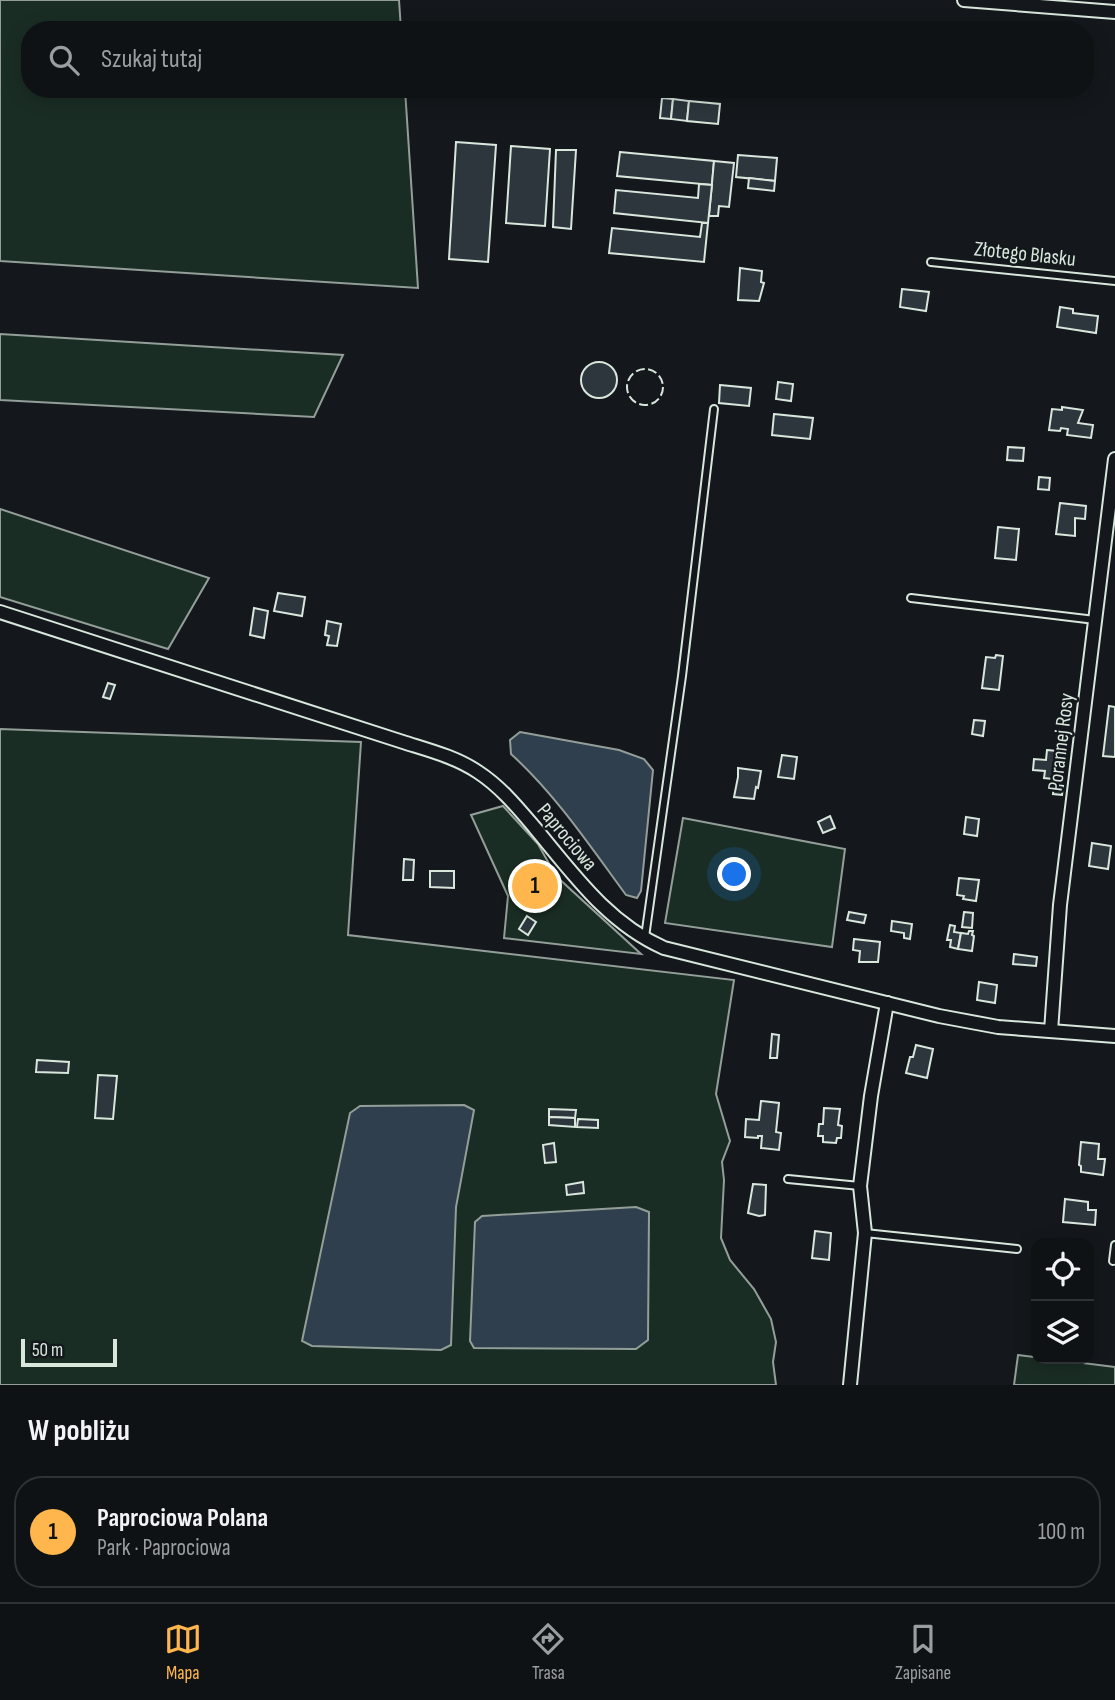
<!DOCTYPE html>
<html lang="pl">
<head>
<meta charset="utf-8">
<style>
	:root { --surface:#0f1215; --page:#1d2022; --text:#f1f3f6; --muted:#9b9ea0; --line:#2f3234; --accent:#ffb74d }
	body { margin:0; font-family:"Sofia Sans Condensed",sans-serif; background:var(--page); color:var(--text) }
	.controls { position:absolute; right:21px; bottom:21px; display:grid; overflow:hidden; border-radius:14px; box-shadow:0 4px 18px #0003 }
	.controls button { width:63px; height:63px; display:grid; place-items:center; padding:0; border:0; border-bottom:2px solid var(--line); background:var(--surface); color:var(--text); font:35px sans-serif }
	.scale { position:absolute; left:21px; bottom:18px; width:96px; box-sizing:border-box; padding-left:7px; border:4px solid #d8e6dc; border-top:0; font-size:19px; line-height:24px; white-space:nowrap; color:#d8e6dc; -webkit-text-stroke:5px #14181c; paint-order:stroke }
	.you { position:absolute; left:735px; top:875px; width:24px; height:24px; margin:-18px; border:5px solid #fff; border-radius:50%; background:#1a73e8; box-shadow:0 0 0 10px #1a73e833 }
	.badge { display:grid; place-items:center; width:46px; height:46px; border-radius:50%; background:var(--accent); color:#111; font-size:23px; font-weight:700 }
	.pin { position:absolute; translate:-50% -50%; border:4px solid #fff; box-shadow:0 2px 7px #0006 }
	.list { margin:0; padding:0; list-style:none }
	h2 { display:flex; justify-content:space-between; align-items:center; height:91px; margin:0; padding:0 28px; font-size:30px }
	h2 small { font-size:23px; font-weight:400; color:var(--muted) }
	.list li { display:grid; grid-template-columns:46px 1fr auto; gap:21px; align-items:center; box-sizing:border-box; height:112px; margin:0 14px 14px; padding:0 14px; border:2px solid var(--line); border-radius:28px }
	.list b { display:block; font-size:26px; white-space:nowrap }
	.list p { margin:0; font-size:23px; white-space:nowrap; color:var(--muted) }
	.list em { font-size:23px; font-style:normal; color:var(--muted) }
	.icon { flex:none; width:38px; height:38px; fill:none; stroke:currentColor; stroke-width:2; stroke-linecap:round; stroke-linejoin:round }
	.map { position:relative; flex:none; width:1115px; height:1385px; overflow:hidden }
	.search { position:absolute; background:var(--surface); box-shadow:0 4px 18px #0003; left:21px; right:21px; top:21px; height:77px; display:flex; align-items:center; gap:18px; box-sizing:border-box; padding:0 24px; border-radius:28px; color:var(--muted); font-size:26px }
	.sheet { height:217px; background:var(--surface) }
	nav { display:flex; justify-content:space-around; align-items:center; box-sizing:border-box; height:98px; border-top:2px solid var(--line); background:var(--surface); font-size:19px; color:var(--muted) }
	nav a { display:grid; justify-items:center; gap:4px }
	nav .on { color:var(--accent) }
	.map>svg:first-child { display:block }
	.green { fill:#1a2d24; stroke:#939e99; stroke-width:2 }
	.water { fill:#2f3f4d; stroke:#939e99; stroke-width:2 }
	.building { fill:#2c363c; stroke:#d8e6dc; stroke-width:2 }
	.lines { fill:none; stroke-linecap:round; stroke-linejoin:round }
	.service-casing { stroke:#d8e6dc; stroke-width:10 }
	.minor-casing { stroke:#d8e6dc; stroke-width:16 }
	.service { stroke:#14181c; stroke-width:6 }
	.minor { stroke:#14181c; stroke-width:12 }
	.fence { stroke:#d8e6dc; stroke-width:2; stroke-dasharray:9 3.5; stroke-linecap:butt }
	.labels { text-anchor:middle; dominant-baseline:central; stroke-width:5; stroke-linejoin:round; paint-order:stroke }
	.street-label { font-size:21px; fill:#d8e6dc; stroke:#14181c }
</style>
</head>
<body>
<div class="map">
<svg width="1115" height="1385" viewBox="0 0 1115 1385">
	<rect width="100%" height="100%" fill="#14181c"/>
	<g class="green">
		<polygon points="0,0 399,0 401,30 30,30 30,89 405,89 418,288 0,261"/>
		<polygon points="0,334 343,355 314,417 0,400"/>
		<polygon points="0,509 209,578 168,649 0,597"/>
		<polygon points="0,729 361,742 348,935 734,980 716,1094 730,1141 722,1162 724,1180 721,1238 730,1260 754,1289 771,1319 776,1342 773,1362 776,1385 0,1385"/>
		<polygon points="503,806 538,844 556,876 641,954 504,938 508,896 471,815"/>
		<polygon points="683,818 845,849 832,947 665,923"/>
		<polygon points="1018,1355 1115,1367 1115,1385 1014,1385"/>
	</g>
	<g class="water">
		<path d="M520,732L619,750L644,759L653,770L641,891L637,898L626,895C590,846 556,795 511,754L510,740Z"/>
		<polygon points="464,1105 474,1110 456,1207 451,1345 441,1350 312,1346 302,1341 350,1113 360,1106"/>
		<polygon points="636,1207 649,1212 648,1340 636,1349 474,1348 470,1341 475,1222 482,1216"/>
	</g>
	<g class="building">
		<polygon points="662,98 673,99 671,119 660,118"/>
		<polygon points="673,99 689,101 687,121 671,119"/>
		<polygon points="689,101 720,104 718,124 687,121"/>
		<polygon points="456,142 496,145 488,262 449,259"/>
		<polygon points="511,146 550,149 545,226 506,223"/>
		<polygon points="556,150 576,150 571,229 553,227"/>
		<polygon points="620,152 714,161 712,185 617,176"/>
		<polygon points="738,155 777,158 775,181 736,177"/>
		<polygon points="714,161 734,163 729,207 719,206 718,216 709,216"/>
		<polygon points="749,178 775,181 774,191 748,188"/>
		<polygon points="699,184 712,185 708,223 614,213 616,190 698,198"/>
		<polygon points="702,223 708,223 704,262 609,253 612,228 700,237"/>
		<polygon points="740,268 762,271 761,282 764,283 759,301 738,300"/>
		<polygon points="902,289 929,292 926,311 900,307"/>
		<polygon points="1060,307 1073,309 1073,313 1098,316 1096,333 1057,327"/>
		<circle cx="599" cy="380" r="18"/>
		<polygon points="778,382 793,384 791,401 776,399"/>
		<polygon points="720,385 751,388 749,406 719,403"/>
		<polygon points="1062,407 1083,410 1078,423 1093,425 1091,438 1067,435 1068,429 1061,428 1060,431 1049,430 1052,409 1062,410"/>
		<polygon points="774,414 813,418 810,439 772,435"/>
		<polygon points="1008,447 1024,448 1023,461 1007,460"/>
		<polygon points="1039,477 1050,478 1049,490 1038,489"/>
		<polygon points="1060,503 1086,506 1085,519 1075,518 1075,536 1056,534"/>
		<polygon points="998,527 1019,529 1016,560 995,558"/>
		<polygon points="278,593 305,597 302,616 274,611"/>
		<polygon points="254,608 268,611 264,638 250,635"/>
		<polygon points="327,621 341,624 337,646 327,645 329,636 325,635"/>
		<polygon points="996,655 1003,656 999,690 982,688 986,657 995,658"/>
		<polygon points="108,683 115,685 110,699 103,697"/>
		<polygon points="1109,706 1115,707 1115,757 1103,756"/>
		<polygon points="974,720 985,721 983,736 972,734"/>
		<polygon points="1047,750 1057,751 1053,779 1044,778 1045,771 1033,770 1034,759 1046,760"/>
		<polygon points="782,755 797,757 794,779 778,777"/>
		<polygon points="738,768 761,771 758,788 756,787 754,799 734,797 738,777"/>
		<polygon points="1054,785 1063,786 1062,795 1053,794"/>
		<polygon points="830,816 835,828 823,833 818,822"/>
		<polygon points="966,817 979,819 977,836 964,834"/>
		<polygon points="1092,843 1111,846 1108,869 1089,866"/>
		<polygon points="404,859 414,860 413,880 403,880"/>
		<polygon points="430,871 454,871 454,888 430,887"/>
		<polygon points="959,878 979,880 976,901 963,899 964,896 957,895"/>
		<polygon points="849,912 866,915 864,923 847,920"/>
		<polygon points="964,912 973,913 972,928 962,927"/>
		<polygon points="527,916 536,922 528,935 519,929"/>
		<polygon points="892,921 912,924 910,939 904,938 904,933 891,931"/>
		<polygon points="950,925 955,926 954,932 961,933 958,949 950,947 951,940 947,940"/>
		<polygon points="969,931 973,931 972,935 974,936 972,951 958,949 961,933 968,934"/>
		<polygon points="854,939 880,942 878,962 859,962 860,951 853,950"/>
		<polygon points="1014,954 1037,957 1036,966 1013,964"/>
		<polygon points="979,982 997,985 995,1003 977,1000"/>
		<polygon points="772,1034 779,1035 777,1058 770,1058"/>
		<polygon points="916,1045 933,1049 927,1078 906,1073 910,1057 913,1057"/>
		<polygon points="37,1060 69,1062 68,1073 36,1072"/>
		<polygon points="98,1075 117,1076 113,1119 95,1118"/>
		<polygon points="761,1101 779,1103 776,1132 781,1133 779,1150 761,1148 762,1136 758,1136 758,1138 745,1137 746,1119 759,1120"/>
		<polygon points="824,1108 840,1109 838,1125 842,1126 841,1138 837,1138 836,1143 823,1142 823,1136 818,1136 819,1124 823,1124"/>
		<polygon points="549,1109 576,1110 575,1118 549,1117"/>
		<polygon points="549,1117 575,1118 575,1127 549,1125"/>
		<polygon points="578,1119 598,1120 598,1128 577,1127"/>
		<polygon points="1081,1142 1099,1144 1098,1159 1105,1159 1103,1175 1081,1172 1081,1166 1079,1165"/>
		<polygon points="554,1143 556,1162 545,1163 543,1145"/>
		<polygon points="583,1182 584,1193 567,1195 566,1185"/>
		<polygon points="753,1184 766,1185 765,1215 759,1216 748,1213"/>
		<polygon points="1065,1199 1088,1202 1088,1210 1096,1210 1095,1225 1063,1222"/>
		<polygon points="815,1231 831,1233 829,1260 812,1258"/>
	</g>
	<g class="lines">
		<g class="service-casing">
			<g id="service">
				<polyline points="931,262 1115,281"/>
				<polyline points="911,598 1095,620"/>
				<polyline points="645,937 682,676 714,409"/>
				<polyline points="788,1179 860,1186"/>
				<polyline points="865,1233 1017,1249"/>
				<polyline points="1113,1261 1115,1245"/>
			</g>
		</g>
		<g class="minor-casing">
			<g id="minor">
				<polyline points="964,0 1115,12"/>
				<path d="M0,612L403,742C428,750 456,757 478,772C501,787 518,808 535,828C574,875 608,923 664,948L939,1016L998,1027L1115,1036"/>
				<polyline points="1051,1031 1060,905 1115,459"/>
				<polyline points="850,1385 865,1233 860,1186 871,1096 887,1003"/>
			</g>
		</g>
		<use href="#service" class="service"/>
		<use href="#minor" class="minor"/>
		<circle class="fence" cx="645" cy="387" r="18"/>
	</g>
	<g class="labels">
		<g class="street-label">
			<text transform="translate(1025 254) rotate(6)">Złotego Blasku</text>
			<text transform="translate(1061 742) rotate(-83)">Porannej Rosy</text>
			<text transform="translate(567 837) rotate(50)">Paprociowa</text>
		</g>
	</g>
</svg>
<div class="controls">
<button><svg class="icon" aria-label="locate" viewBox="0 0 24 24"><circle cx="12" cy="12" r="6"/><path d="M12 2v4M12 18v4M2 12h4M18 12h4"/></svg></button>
<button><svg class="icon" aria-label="layers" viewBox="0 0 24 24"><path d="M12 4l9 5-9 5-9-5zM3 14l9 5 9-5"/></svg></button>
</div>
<div class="scale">50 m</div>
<div class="you"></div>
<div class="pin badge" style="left:535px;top:886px">1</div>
<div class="search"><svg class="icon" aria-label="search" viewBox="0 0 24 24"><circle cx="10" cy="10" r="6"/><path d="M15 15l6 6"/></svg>Szukaj tutaj</div>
</div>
<section class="sheet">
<h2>W pobliżu<small></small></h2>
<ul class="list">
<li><span class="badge">1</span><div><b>Paprociowa Polana</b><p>Park · Paprociowa</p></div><em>100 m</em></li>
</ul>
</section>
<nav>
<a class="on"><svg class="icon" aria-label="map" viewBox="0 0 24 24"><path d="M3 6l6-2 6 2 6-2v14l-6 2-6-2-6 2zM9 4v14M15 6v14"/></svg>Mapa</a>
<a><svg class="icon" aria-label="directions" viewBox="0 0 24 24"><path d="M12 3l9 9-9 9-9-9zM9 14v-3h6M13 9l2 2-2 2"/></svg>Trasa</a>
<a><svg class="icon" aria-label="saved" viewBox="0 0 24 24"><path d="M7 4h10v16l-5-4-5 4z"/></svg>Zapisane</a>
</nav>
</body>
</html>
